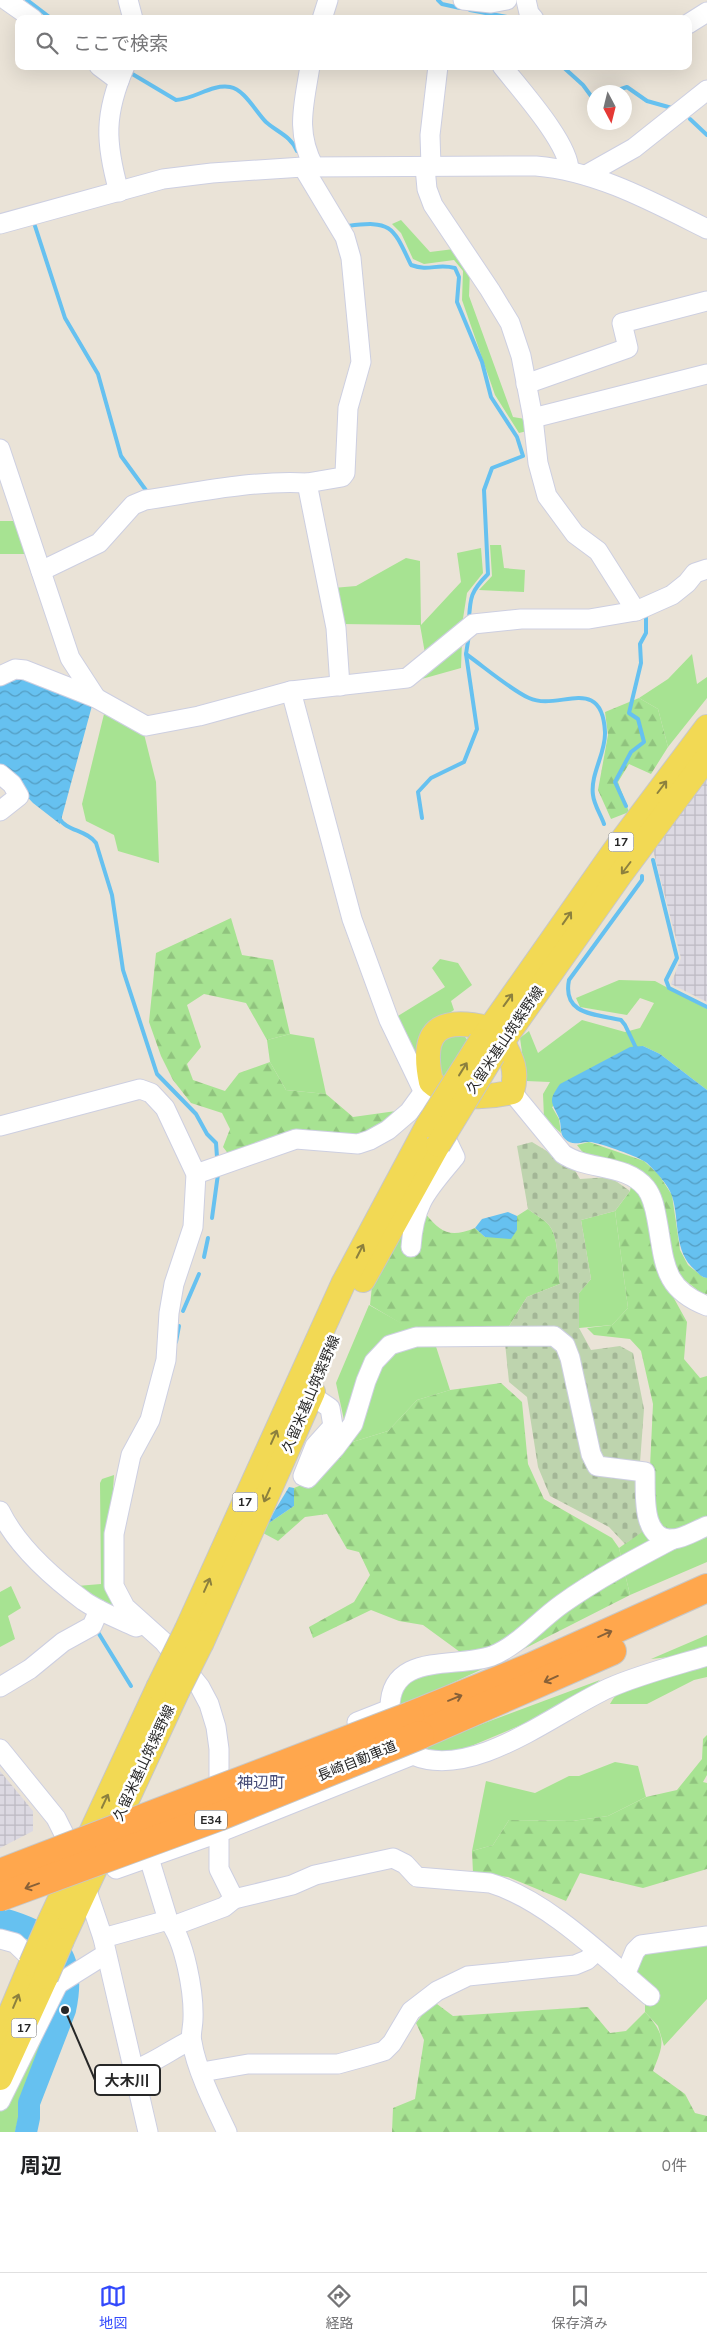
<!DOCTYPE html>
<html lang="ja">
<head>
<meta charset="utf-8">
<style>
	:root { --surface:#fff; --page:#f2f2f2; --text:#202124; --muted:#757577; --line:#e0e0e0; --accent:#3249fc }
	body { margin:0; font-family:"Nunito Sans","Noto Sans JP",sans-serif; background:var(--page); color:var(--text) }
	.compass { position:absolute; left:587px; top:85px; width:45px; height:45px; border-radius:50%; background:var(--surface); box-shadow:0 5px 20px #0002; rotate:173deg }
	.list { margin:0; padding:0; list-style:none }
	h2 { display:flex; justify-content:space-between; align-items:center; height:65px; margin:0; padding:0 20px; font-size:21px }
	h2 small { font-size:16px; font-weight:400; color:var(--muted) }
	.icon { flex:none; width:28px; height:28px; fill:none; stroke:currentColor; stroke-width:2; stroke-linecap:round; stroke-linejoin:round }
	.map { position:relative; flex:none; width:707px; height:2132px; overflow:hidden }
	.search { position:absolute; background:var(--surface); box-shadow:0 5px 20px #0002; left:15px; right:15px; top:15px; height:55px; display:flex; align-items:center; gap:12px; box-sizing:border-box; padding:0 18px; border-radius:10px; color:var(--muted); font-size:19px }
	.sheet { height:140px; background:var(--surface) }
	nav { display:flex; justify-content:space-around; align-items:center; box-sizing:border-box; height:70px; border-top:1px solid var(--line); background:var(--surface); font-size:14px; color:var(--muted) }
	nav a { display:grid; justify-items:center; gap:2px }
	nav .on { color:var(--accent) }
	.map>svg:first-child { display:block }
	.industrial { fill:url(#industrial-grid) }
	.green { fill:#a7e392 }
	.forest { fill:url(#forest-firs) }
	.cemetery { fill:url(#cemetery-stones) }
	.water { fill:url(#water-waves) }
	.lines { fill:none; stroke-linecap:round; stroke-linejoin:round }
	.stream { stroke:#66c1f0; stroke-width:4 }
	.river { stroke:#66c1f0; stroke-width:22 }
	.minor-casing { stroke:#cdcfe1; stroke-width:21 }
	.major-casing { stroke:#c7c7c7; stroke-width:26 }
	.highway-casing { stroke:#c7c7c7; stroke-width:30 }
	.minor { stroke:#fff; stroke-width:19 }
	.major { stroke:#f2d954; stroke-width:24 }
	.highway { stroke:#ffa74d; stroke-width:28 }
	.major-bridge-casing { stroke:#c7c7c7; stroke-width:26; stroke-linecap:butt }
	.highway-bridge-casing { stroke:#c7c7c7; stroke-width:30; stroke-linecap:butt }
	.major-bridge { stroke:#f2d954; stroke-width:24 }
	.highway-bridge { stroke:#ffa74d; stroke-width:28 }
	.oneway { stroke:#8c803e }
	.oneway2 { stroke:#886138 }
	.labels { text-anchor:middle; dominant-baseline:central; stroke-width:5; stroke-linejoin:round; paint-order:stroke }
	.shield { fill:#fff; stroke:#686868; stroke-width:1 }
	.shield-label { font-size:12px; font-weight:bold; fill:#272727 }
	.street-label { font-size:14px; fill:#272727; stroke:#fff }
	.quarter-label { font-size:16px; fill:#474c77; stroke:#fff }
	.leader { fill:none; stroke:#272727; stroke-width:2 }
	.callout-dot { fill:#272727; stroke:#fff; stroke-width:2 }
	.callout { fill:#fff; stroke:#272727; stroke-width:2 }
	.callout-label { font-size:15px; text-anchor:middle; font-weight:bold; fill:#272727 }
</style>
</head>
<body>
<div class="map">
<svg width="707" height="2132" viewBox="0 0 707 2132">
	<defs>
		<pattern id="industrial-grid" width="8" height="8" patternUnits="userSpaceOnUse" patternTransform="scale(1.25)"><rect width="8" height="8" fill="#dcd9e2"/><path d="M0 4h8M4 0v8" fill="none" stroke="#bdbac2"/></pattern>
		<pattern id="forest-firs" width="22" height="20" patternUnits="userSpaceOnUse" patternTransform="scale(1.25)"><rect width="22" height="20" fill="#a7e392"/><path d="M5 1l3.5 6h-7zM16 11l3.5 6h-7z" fill="#90c37e"/></pattern>
		<pattern id="cemetery-stones" width="16" height="16" patternUnits="userSpaceOnUse" patternTransform="scale(1.25)"><rect width="16" height="16" fill="#bed4ae"/><path d="M2 7V4a2 2 0 0 1 4 0v3zM10 15v-3a2 2 0 0 1 4 0v3z" fill="#a3b696"/></pattern>
		<pattern id="water-waves" width="16" height="10" patternUnits="userSpaceOnUse" patternTransform="scale(1.25)"><rect width="16" height="10" fill="#66c1f0"/><path d="M0 5q4-4 8 0t8 0" fill="none" stroke="#549dc2"/></pattern>
	</defs>
	<rect width="100%" height="100%" fill="#eae3d7"/>
	<g class="industrial">
		<polygon points="707,772 707,1002 671,984 681,958 652,846"/>
		<polygon points="0,1771 33,1811 33,1831 0,1848"/>
	</g>
	<g class="green">
		<polygon points="401,220 430,252 454,249 470,269 469,296 513,417 525,419 527,431 519,433 495,395 462,300 463,271 454,260 424,264 413,259 401,233 392,224"/>
		<polygon points="0,521 18,521 29,554 0,554"/>
		<polygon points="490,545 501,545 504,568 525,570 524,592 479,590 492,576"/>
		<polygon points="481,548 483,573 467,593 462,625 426,659 420,625 340,624 333,588 356,586 406,558 420,561 421,625 461,582 457,553"/>
		<polygon points="462,640 461,668 411,682"/>
		<polygon points="692,654 697,684 707,677 707,698 668,747 658,709 639,698 668,679"/>
		<polygon points="105,710 143,730 156,782 159,863 118,851 114,835 86,821 82,804"/>
		<polygon points="440,959 458,963 472,985 451,1001 454,1010 427,1028 421,1072 393,1019 445,987 432,968"/>
		<polygon points="619,980 655,981 707,1009 707,1090 660,1054 643,1046 552,1107 559,1119 561,1133 544,1118 543,1094 550,1082 526,1081 520,1038 529,1031 538,1053 582,1020 625,1032 640,1028 654,1003 640,998 627,1015 580,1007 576,998"/>
		<polygon points="461,1032 469,1042 444,1083 435,1071 444,1034"/>
		<polygon points="290,1034 314,1038 326,1094 286,1090 270,1062 267,1040"/>
		<polygon points="615,1211 628,1308 612,1325 579,1328 579,1293 591,1279 581,1220"/>
		<polygon points="369,1305 410,1328 430,1328 450,1390 417,1400 388,1431 349,1443 336,1383"/>
		<polygon points="114,1475 110,1537 135,1623 77,1586 101,1584 100,1483 102,1479"/>
		<polygon points="707,1519 707,1562 630,1595 619,1548 652,1524"/>
		<polygon points="11,1586 21,1608 8,1616 15,1639 0,1647 0,1592"/>
		<polygon points="707,1635 707,1648 688,1655 651,1659"/>
		<polygon points="502,1660 400,1707 399,1694 413,1677"/>
		<path d="M707,1666V1677L694,1680L647,1704H610C625,1674 679,1677 707,1666Z"/>
		<polygon points="600,1680 571,1704 464,1749 431,1755 423,1746"/>
		<polygon points="615,1762 638,1766 646,1797 608,1816 572,1821 509,1820 493,1845 472,1851 486,1781 535,1793 569,1776 579,1776"/>
		<polygon points="707,1939 707,1999 664,2046 658,2026 645,2012 645,1999 634,1978 641,1952"/>
		<polygon points="55,1997 57,2014 26,2086 15,2132 0,2132 0,2110"/>
	</g>
	<g class="forest">
		<polygon points="639,698 658,709 668,747 651,774 629,764 618,782 629,812 611,819 598,790 608,735 605,712"/>
		<polygon points="231,918 242,955 273,960 290,1034 267,1040 246,1003 204,994 187,1005 201,1047 187,1064 193,1080 225,1091 239,1073 270,1062 286,1090 326,1094 353,1117 396,1111 383,1125 353,1138 230,1156 223,1147 230,1129 222,1113 191,1103 173,1080 161,1056 149,1022 156,953"/>
		<polygon points="589,1142 644,1161 659,1175 672,1195 680,1250 688,1265 703,1277 707,1278 707,1294 701,1293 681,1277 671,1293 687,1322 684,1359 700,1378 707,1376 707,1519 674,1534 652,1524 650,1467 653,1404 641,1351 630,1339 594,1335 587,1328 612,1325 628,1308 615,1211 630,1191 634,1169 584,1154 577,1145"/>
		<path d="M528,1209C534,1214 542,1218 547,1223C560,1235 557,1266 560,1284L527,1297L508,1328L410,1329L370,1305L372,1286L411,1215L425,1213C441,1233 450,1238 475,1228L485,1237L517,1230V1216Z"/>
		<polygon points="501,1383 522,1402 528,1464 544,1499 612,1538 619,1548 630,1595 502,1660 460,1652 423,1625 399,1621 371,1610 313,1638 309,1627 354,1602 370,1575 359,1552 347,1549 327,1514 305,1517 278,1541 263,1533 266,1525 294,1506 294,1488 314,1480 349,1443 388,1431 417,1400 450,1390"/>
		<polygon points="707,1735 707,1775 703,1782 707,1783 707,1869 643,1888 580,1873 566,1901 508,1877 473,1873 472,1851 493,1845 509,1820 572,1821 608,1816 646,1797 677,1790 702,1759 703,1739"/>
		<path d="M433,2001L453,2016L588,2007L610,2033L626,2031L645,2012C667,2036 664,2044 653,2071L685,2094L695,2113L707,2116V2132H392L393,2108L415,2099L424,2040L416,2023Z"/>
	</g>
	<path class="cemetery" d="M532,1142L573,1167L580,1179L610,1177L630,1191L615,1211L581,1220L591,1279L579,1293V1328L591,1350L620,1346L633,1353L644,1409L639,1476L645,1530L625,1544L609,1527L550,1496L538,1467L527,1397L509,1382L505,1343L557,1345L577,1351L560,1333L508,1328L527,1297L560,1284C557,1266 560,1235 547,1223C542,1218 534,1214 528,1209L517,1146Z"/>
	<g class="water">
		<polygon points="14,673 93,702 60,824 33,803 18,787 21,781 0,764 0,683"/>
		<path d="M643,1046L660,1054L707,1090V1278C701,1277 699,1274 695,1270C673,1251 680,1221 672,1196C668,1184 656,1172 647,1163C640,1157 600,1143 590,1142C581,1141 573,1147 565,1139C559,1134 562,1125 559,1118C551,1101 548,1101 560,1084L630,1047Z"/>
		<polygon points="508,1212 517,1216 517,1230 511,1239 485,1237 475,1228 482,1219"/>
		<polygon points="289,1487 294,1488 294,1506 266,1525"/>
	</g>
	<g class="lines">
		<g class="stream">
			<polyline points="27,0 52,19"/>
			<polyline points="438,0 442,4 460,8"/>
			<polyline points="470,10 517,19"/>
			<polyline points="562,66 583,85 594,100"/>
			<path d="M129,72L176,100C195,99 211,84 230,87C244,89 256,112 266,122C277,132 291,136 297,151"/>
			<polyline points="612,92 627,87 647,101 672,108"/>
			<polyline points="690,119 707,135"/>
			<path d="M346,224L348,226C392,220 393,227 411,265C430,272 436,263 455,268L459,277L457,302L482,362L491,397L517,437L523,456L492,468L484,490L488,574C471,591 470,597 469,620"/>
			<polyline points="35,226 65,318 98,374 121,456 148,493"/>
			<path d="M469,635L466,654C483,666 511,690 529,698C558,712 602,673 605,732C606,753 590,774 593,795C594,805 601,815 604,824"/>
			<polyline points="626,806 615,782 631,752 644,742 638,719 629,713 641,663 640,644 646,633 646,613"/>
			<path d="M59,818C66,831 87,830 96,843L112,895L123,970L157,1074L196,1114L207,1134L216,1143L217,1157"/>
			<polyline points="422,818 418,792 431,778 464,762 477,729 466,654"/>
			<polyline points="653,860 677,958 666,980 669,988 707,1007"/>
			<path d="M637,1050L625,1025L621,1020C595,1014 562,1015 569,980L642,880V876"/>
			<polyline points="212,1218 218,1174"/>
			<polyline points="204,1257 208,1238"/>
			<polyline points="183,1311 199,1274"/>
			<polyline points="176,1342 179,1326"/>
			<polyline points="96,1629 131,1686"/>
		</g>
		<path class="river" d="M0,1918C53,1933 78,1952 65,2010L29,2103V2118L26,2132"/>
		<g class="minor-casing">
			<g id="minor">
				<polyline points="6,0 33,19"/>
				<polyline points="128,0 133,19"/>
				<polyline points="463,0 491,3 507,0"/>
				<polyline points="526,0 529,13 534,19"/>
				<polyline points="322,19 328,0"/>
				<polyline points="688,24 707,12"/>
				<polyline points="99,66 119,81"/>
				<path d="M310,66C304,105 295,131 314,167"/>
				<path d="M502,66C520,89 569,143 569,170"/>
				<polyline points="431,166 430,135 438,66"/>
				<polyline points="303,167 345,237 351,258 361,362 348,408 345,473 342,477 307,483 336,628 340,686"/>
				<polyline points="425,167 427,189 433,205 490,290 510,323 521,356 533,418 538,463 547,496 575,534 598,551 636,611"/>
				<polyline points="586,175 634,148 707,90"/>
				<path d="M119,192C105,142 104,114 125,66"/>
				<path d="M0,224L163,179L212,173L303,167L536,166C597,171 653,202 707,229"/>
				<polyline points="526,384 628,348 622,323 707,301"/>
				<polyline points="533,418 707,374"/>
				<polyline points="0,449 70,658 96,698"/>
				<path d="M41,571L99,543L133,505L145,500C199,492 253,480 307,483"/>
				<polyline points="0,676 15,669 25,670 96,698 146,726 199,716 291,691 407,678 473,624 521,619 589,619 636,611 672,595 687,583 695,573 707,569"/>
				<path d="M291,691L352,919L389,1020L455,1157C427,1191 414,1202 411,1247"/>
				<polyline points="0,774 12,784 19,796 0,811"/>
				<path d="M512,1092L563,1154C588,1171 626,1163 646,1188C653,1197 655,1209 657,1220C665,1262 662,1289 707,1306"/>
				<polyline points="0,1126 140,1089 151,1093 165,1108 196,1174 193,1227 174,1284 169,1313 166,1360 150,1420 131,1455 114,1534 114,1586 125,1607 164,1642 200,1687 209,1704 216,1727 219,1749 219,1869 234,1899"/>
				<polyline points="196,1174 296,1139 358,1144 370,1140 388,1130 409,1112 430,1083"/>
				<path d="M311,1395L330,1408L333,1426L315,1446L303,1476L308,1478L335,1448L353,1424L366,1381L374,1362L390,1345L416,1337L554,1336L565,1345L570,1358L591,1454L597,1466L645,1472C646,1493 640,1541 674,1539C684,1538 697,1530 707,1526"/>
				<path d="M0,1511C17,1546 53,1578 84,1601C100,1612 119,1619 136,1627L143,1624"/>
				<polyline points="0,1687 30,1669 63,1642 92,1626 99,1610"/>
				<path d="M390,1709C389,1651 456,1669 492,1656C519,1645 538,1621 562,1604C597,1579 635,1559 673,1539"/>
				<polyline points="357,1722 390,1709 413,1755"/>
				<polyline points="0,1749 56,1818 75,1856"/>
				<path d="M152,1833L149,1858L168,1920C185,1940 194,1993 193,2019C193,2027 190,2035 192,2042C196,2069 215,2107 227,2132"/>
				<path d="M116,1869L218,1833L413,1755C473,1781 557,1711 609,1688C641,1674 674,1666 707,1656"/>
				<polyline points="84,1882 103,1938 148,2132"/>
				<path d="M173,1926L224,1907L234,1899L292,1885L315,1875L393,1858L405,1864L417,1877L490,1883C547,1900 605,1958 650,1996"/>
				<polyline points="103,1938 168,1920"/>
				<polyline points="0,1939 15,1943 58,1984 106,1954"/>
				<polyline points="625,1975 635,1951 641,1945 707,1936"/>
				<path d="M133,2070C151,2065 172,2049 191,2040"/>
				<polyline points="202,2072 248,2064 338,2064 367,2056 384,2051 392,2043 411,2011 437,1991 468,1976 575,1965 587,1960 597,1951"/>
				<polyline points="0,2101 58,1984"/>
			</g>
		</g>
		<g class="major-casing">
			<g id="major">
				<path d="M488,1028C439,1016 420,1030 431,1082C451,1100 488,1098 512,1092C518,1071 512,1059 502,1041"/>
				<polyline points="481,1041 620,843 707,727"/>
				<polyline points="493,1055 620,875 707,758"/>
				<polyline points="363,1280 438,1145"/>
				<polyline points="187,1629 343,1284 428,1125"/>
				<polyline points="202,1642 313,1392"/>
				<polyline points="48,1925 158,1688"/>
				<polyline points="62,1940 177,1692"/>
				<polyline points="0,2038 31,1964"/>
				<polyline points="0,2078 46,1977"/>
			</g>
		</g>
		<g class="highway-casing">
			<g id="highway">
				<polyline points="410,1716 531,1667 707,1588"/>
				<polyline points="420,1735 612,1651"/>
			</g>
		</g>
		<use href="#minor" class="minor"/>
		<use href="#major" class="major"/>
		<use href="#highway" class="highway"/>
		<g class="major-bridge-casing">
			<g id="major-bridge">
				<polyline points="428,1125 481,1041"/>
				<polyline points="438,1145 493,1055"/>
				<polyline points="158,1688 187,1629"/>
				<polyline points="177,1692 202,1642"/>
				<polyline points="31,1964 48,1925"/>
				<polyline points="46,1977 62,1940"/>
			</g>
		</g>
		<g class="highway-bridge-casing">
			<g id="highway-bridge">
				<polyline points="0,1873 410,1716"/>
				<polyline points="0,1897 218,1817 420,1735"/>
			</g>
		</g>
		<use href="#major-bridge" class="major-bridge"/>
		<use href="#highway-bridge" class="highway-bridge"/>
	</g>
	<defs><path id="oneway-shaft" d="M-6 0H5M1.5-3L5.5 0L1.5 3" fill="none" stroke-width="1.6" stroke-linecap="round" stroke-linejoin="round" transform="scale(1.25)"/></defs>
	<g class="oneway">
		<use href="#oneway-shaft" transform="translate(662 787) rotate(-53)"/>
		<use href="#oneway-shaft" transform="translate(626 868) rotate(127)"/>
		<use href="#oneway-shaft" transform="translate(567 918) rotate(-55)"/>
		<use href="#oneway-shaft" transform="translate(508 1000) rotate(-54)"/>
		<use href="#oneway-shaft" transform="translate(463 1069) rotate(-58)"/>
		<use href="#oneway-shaft" transform="translate(360 1251) rotate(-63)"/>
		<use href="#oneway-shaft" transform="translate(274 1437) rotate(-66)"/>
		<use href="#oneway-shaft" transform="translate(267 1495) rotate(114)"/>
		<use href="#oneway-shaft" transform="translate(207 1585) rotate(-66)"/>
		<use href="#oneway-shaft" transform="translate(105 1801) rotate(-65)"/>
		<use href="#oneway-shaft" transform="translate(16 2001) rotate(-67)"/>
	</g>
	<g class="oneway2">
		<use href="#oneway-shaft" transform="translate(605 1634) rotate(-24)"/>
		<use href="#oneway-shaft" transform="translate(551 1679) rotate(156)"/>
		<use href="#oneway-shaft" transform="translate(455 1698) rotate(-22)"/>
		<use href="#oneway-shaft" transform="translate(32 1886) rotate(160)"/>
	</g>
	<g class="labels">
		<g class="shield">
			<rect x="608.5" y="832.5" width="25" height="19" rx="4"/>
			<rect x="232.5" y="1492.5" width="25" height="19" rx="4"/>
			<rect x="195" y="1810.5" width="32" height="19" rx="4"/>
			<rect x="11.5" y="2018.5" width="25" height="19" rx="4"/>
		</g>
		<g class="shield-label">
			<text x="621" y="842">17</text>
			<text x="245" y="1502">17</text>
			<text x="211" y="1820">E34</text>
			<text x="24" y="2028">17</text>
		</g>
		<g class="street-label">
			<text transform="translate(505 1040) rotate(-56)">久留米基山筑紫野線</text>
			<text transform="translate(311 1394) rotate(-67)">久留米基山筑紫野線</text>
			<text transform="translate(357 1761) rotate(-22)">長崎自動車道</text>
			<text transform="translate(144 1763) rotate(-65)">久留米基山筑紫野線</text>
		</g>
		<g class="quarter-label">
			<text x="261" y="1783">神辺町</text>
		</g>
	</g>
	<path class="leader" d="M65 2010L95 2080"/>
	<circle class="callout-dot" cx="65" cy="2010" r="5"/>
	<rect class="callout" x="95" y="2065" width="65" height="30" rx="5"/>
	<g class="callout-label">
		<text x="127" y="2086">大木川</text>
	</g>
</svg>
<svg class="compass" viewBox="-18 -18 36 36"><path d="M0-13l5 13h-10z" fill="#e53935"/><path d="M0 13l5-13h-10z" fill="#757577"/></svg>
<div class="search"><svg class="icon" aria-label="search" viewBox="0 0 24 24"><circle cx="10" cy="10" r="6"/><path d="M15 15l6 6"/></svg>ここで検索</div>
</div>
<section class="sheet">
<h2>周辺<small>0件</small></h2>
<ul class="list">
</ul>
</section>
<nav>
<a class="on"><svg class="icon" aria-label="map" viewBox="0 0 24 24"><path d="M3 6l6-2 6 2 6-2v14l-6 2-6-2-6 2zM9 4v14M15 6v14"/></svg>地図</a>
<a><svg class="icon" aria-label="directions" viewBox="0 0 24 24"><path d="M12 3l9 9-9 9-9-9zM9 14v-3h6M13 9l2 2-2 2"/></svg>経路</a>
<a><svg class="icon" aria-label="saved" viewBox="0 0 24 24"><path d="M7 4h10v16l-5-4-5 4z"/></svg>保存済み</a>
</nav>
</body>
</html>
